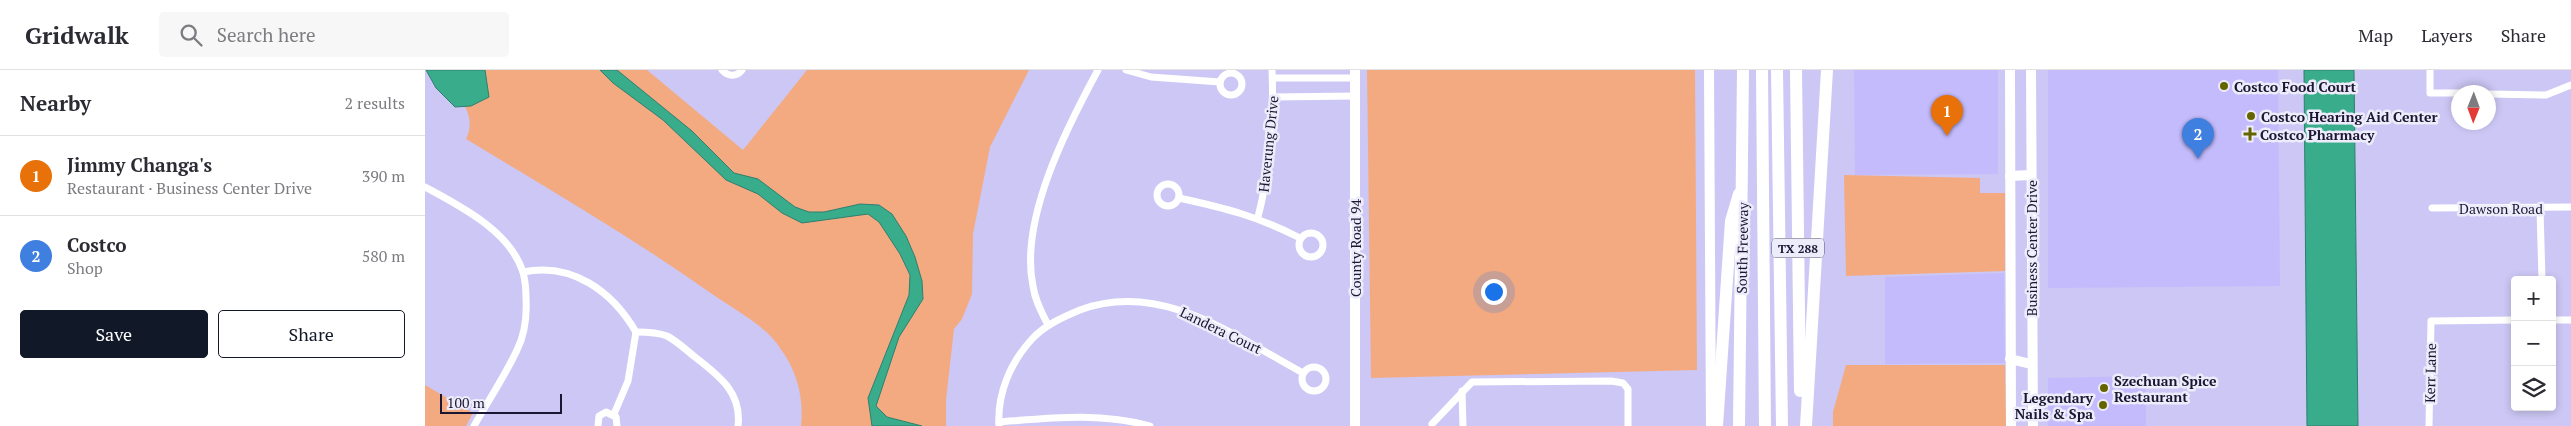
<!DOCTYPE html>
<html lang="en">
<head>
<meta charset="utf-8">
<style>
	:root { --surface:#fff; --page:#f7f7f7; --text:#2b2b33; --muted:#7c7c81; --line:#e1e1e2; --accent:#111827 }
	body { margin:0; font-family:"PT Serif",serif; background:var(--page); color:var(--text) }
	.controls { position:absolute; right:15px; bottom:15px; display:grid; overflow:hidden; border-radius:5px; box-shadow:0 2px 8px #0003 }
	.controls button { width:45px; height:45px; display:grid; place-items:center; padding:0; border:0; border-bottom:1px solid var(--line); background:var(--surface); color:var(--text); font:25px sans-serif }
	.compass { position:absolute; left:2026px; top:15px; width:45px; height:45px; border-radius:50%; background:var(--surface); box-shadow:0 2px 8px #0003; rotate:181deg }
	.scale { position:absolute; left:15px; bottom:12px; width:122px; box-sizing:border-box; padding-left:5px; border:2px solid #1b1631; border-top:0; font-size:14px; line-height:18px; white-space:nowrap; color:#1b1631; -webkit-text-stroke:4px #edecfb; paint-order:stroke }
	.you { position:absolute; left:1068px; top:221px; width:18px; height:18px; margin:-12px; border:4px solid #fff; border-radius:50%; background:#1a73e8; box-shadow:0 0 0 8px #1a73e833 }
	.badge { display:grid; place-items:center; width:32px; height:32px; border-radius:50%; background:var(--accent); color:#fff; font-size:16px; font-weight:700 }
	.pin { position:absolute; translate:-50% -41px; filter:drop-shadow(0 1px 2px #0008) }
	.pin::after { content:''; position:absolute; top:26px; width:18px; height:15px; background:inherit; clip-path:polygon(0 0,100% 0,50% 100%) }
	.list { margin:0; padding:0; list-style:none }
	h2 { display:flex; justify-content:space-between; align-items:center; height:65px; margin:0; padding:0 20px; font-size:21px }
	h2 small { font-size:16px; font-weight:400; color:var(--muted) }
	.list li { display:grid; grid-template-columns:32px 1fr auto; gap:15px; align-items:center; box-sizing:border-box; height:80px; padding:0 20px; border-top:1px solid var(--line) }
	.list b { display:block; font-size:19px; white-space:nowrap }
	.list p { margin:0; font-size:16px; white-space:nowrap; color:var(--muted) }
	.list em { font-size:16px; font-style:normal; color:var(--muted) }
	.actions { display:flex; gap:10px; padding:15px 20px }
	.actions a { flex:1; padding:11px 0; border:1px solid var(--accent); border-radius:5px; text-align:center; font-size:18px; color:var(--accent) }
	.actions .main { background:var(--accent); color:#fff }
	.icon { flex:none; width:28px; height:28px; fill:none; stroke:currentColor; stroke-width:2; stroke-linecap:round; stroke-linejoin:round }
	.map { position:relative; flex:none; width:2146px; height:356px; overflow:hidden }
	header { display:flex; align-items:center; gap:30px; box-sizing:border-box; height:70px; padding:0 25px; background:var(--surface); border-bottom:1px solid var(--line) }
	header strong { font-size:24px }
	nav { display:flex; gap:28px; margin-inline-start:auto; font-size:18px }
	.search { width:350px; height:45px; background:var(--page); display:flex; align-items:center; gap:12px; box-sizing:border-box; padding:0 18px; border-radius:5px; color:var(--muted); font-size:19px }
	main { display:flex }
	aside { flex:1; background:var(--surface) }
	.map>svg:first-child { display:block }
	.built { fill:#c4bbfd }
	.green { fill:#f4aa80 }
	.water { fill:#38ac8b; stroke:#2f7f70 }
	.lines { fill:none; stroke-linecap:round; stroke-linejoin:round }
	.street { stroke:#fff; stroke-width:7 }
	.secondary { stroke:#fff; stroke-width:10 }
	.highway { stroke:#fff; stroke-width:12 }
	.poi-dot { fill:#656500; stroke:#edecfb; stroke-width:2 }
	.labels { text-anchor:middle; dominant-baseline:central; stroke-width:5; stroke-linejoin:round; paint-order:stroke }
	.shield { fill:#edecfb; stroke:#5a566e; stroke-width:1 }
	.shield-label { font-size:12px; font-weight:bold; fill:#1b1631 }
	.poi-label { font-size:14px; font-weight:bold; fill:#1b1631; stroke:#edecfb; text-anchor:start }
	.street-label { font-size:14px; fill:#1b1631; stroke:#edecfb }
</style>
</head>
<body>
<header>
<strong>Gridwalk</strong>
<div class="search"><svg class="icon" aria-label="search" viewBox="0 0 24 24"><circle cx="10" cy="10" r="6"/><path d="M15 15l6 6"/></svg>Search here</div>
<nav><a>Map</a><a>Layers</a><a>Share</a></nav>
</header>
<main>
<aside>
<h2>Nearby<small>2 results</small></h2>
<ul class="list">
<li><span class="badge" style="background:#e8710a">1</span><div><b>Jimmy Changa's</b><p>Restaurant · Business Center Drive</p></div><em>390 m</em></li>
<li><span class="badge" style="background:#3f7fe0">2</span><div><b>Costco</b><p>Shop</p></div><em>580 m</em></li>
</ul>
<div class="actions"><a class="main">Save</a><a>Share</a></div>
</aside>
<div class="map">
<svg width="2146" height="356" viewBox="0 0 2146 356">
	<rect width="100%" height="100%" fill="#ccc7f4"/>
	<g class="built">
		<polygon points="1429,0 1573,0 1573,104 1430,105"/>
		<polygon points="1623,0 1853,0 1855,216 1623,218"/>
		<polygon points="1579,203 1580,293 1460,294 1460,207"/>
		<polygon points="1721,306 1721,356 1623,356 1623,308"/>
	</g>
	<g class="green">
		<path d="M10,0H222L318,80L382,0H604L565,77L548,164L547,224L537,249L529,259L521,330V356H376C379,327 372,301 355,278C340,255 310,240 287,224C208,168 124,119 41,69C55,41 27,20 10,0Z"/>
		<polygon points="942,0 1270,0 1272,300 946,308"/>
		<polygon points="1419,105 1555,108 1555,123 1580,123 1580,201 1421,206"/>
		<polygon points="1421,295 1580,295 1581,356 1408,356 1408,342"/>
		<polygon points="0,315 48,343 41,356 0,356"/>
	</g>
	<g class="water">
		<polygon points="1,0 60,0 64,27 46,36 30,37 11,18"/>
		<polygon points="175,0 192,0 267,61 309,103 333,109 370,137 384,142 399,142 435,134 454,135 467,144 481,166 490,187 497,211 498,229 474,267 451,336 462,347 497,356 447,356 443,328 484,225 485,205 475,184 454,152 443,144 377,153 357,143 333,124 301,110 238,50 188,13"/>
		<polygon points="1879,0 1929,0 1933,356 1882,356"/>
	</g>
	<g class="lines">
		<g class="street">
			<path d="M297,0C303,7 312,7 317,0"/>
			<polyline points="701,0 726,7 795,12"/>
			<polyline points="2005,0 2005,23 2034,23"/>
			<circle cx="806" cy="14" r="11"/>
			<polyline points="848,8 930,8"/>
			<polyline points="2064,24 2121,25 2146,15"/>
			<polyline points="848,27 930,26"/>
			<circle cx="743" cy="125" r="11"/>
			<path d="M0,117C35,136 85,161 98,202C100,210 101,220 101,228C102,246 100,264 92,280C80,306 63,331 49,356"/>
			<path d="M754,128C800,138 832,146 875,168"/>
			<polyline points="2007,138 2146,137"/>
			<polyline points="2115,139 2117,210"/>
			<path d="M833,147C845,100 849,49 847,0"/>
			<circle cx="886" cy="175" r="12"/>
			<path d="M98,202C147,192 187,221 211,262"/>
			<polyline points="2127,250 2146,250"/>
			<path d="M623,255C617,243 610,231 608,216C594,150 642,57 673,0"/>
			<path d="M211,262C221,262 232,262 242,266C252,271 261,280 270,287C294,306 317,322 313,356"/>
			<circle cx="889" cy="309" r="12"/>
			<polyline points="1037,321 1038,356"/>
			<polyline points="189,344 203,311 211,262"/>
			<path d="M574,352C625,348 675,342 725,356"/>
			<polyline points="1007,354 1047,312 1186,311 1198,313 1203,319 1203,356"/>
			<polyline points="173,356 174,346 181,342 191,347 192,356"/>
			<path d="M574,356C572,324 585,293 607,269C620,255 638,247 655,240C736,210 810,266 878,303"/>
			<polyline points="2004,356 2006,251 2090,250"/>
		</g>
		<g class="secondary">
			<polyline points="930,0 930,356"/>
			<polyline points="1284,0 1286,356"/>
			<polyline points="1585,0 1586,356"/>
			<polyline points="1606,0 1608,356"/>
			<polyline points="1585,106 1605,105"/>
			<polyline points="1585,289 1606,294"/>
		</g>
		<g class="highway">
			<polyline points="1337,0 1340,356"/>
			<polyline points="1352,0 1357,356"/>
			<polyline points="1371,0 1375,321"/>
			<polyline points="1292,356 1306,151 1314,124"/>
			<polyline points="1314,356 1318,0"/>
			<polyline points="1381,356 1402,0"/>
		</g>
	</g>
	<g class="poi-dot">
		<circle cx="1799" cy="16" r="5"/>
		<circle cx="1826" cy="46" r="5"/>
		<path d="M1822.5 56.5h5v5h5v5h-5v5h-5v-5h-5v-5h5z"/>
		<circle cx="1679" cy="318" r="5"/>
		<circle cx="1678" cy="335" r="5"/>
	</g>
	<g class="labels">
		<rect class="shield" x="1347" y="168.5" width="52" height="19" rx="4"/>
		<g class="shield-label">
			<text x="1373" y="178">TX 288</text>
		</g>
		<g class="poi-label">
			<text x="1809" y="16">Costco Food Court</text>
			<text x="1836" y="46">Costco Hearing Aid Center</text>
			<text x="1835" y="64">Costco Pharmacy</text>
			<text x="1689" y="310">Szechuan Spice<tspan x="1689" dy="16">Restaurant</tspan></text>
			<text x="1668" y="327" text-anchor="end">Legendary<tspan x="1668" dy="16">Nails &amp; Spa</tspan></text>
		</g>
		<g class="street-label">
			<text transform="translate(843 74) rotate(-84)">Haverung Drive</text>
			<text x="2076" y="138">Dawson Road</text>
			<text transform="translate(930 178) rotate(-90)">County Road 94</text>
			<text transform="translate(1317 178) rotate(-89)">South Freeway</text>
			<text transform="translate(1606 178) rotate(-90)">Business Center Drive</text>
			<text transform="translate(796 260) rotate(26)">Landera Court</text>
			<text transform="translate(2005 303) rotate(-89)">Kerr Lane</text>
		</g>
	</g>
</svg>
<div class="controls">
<button>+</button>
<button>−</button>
<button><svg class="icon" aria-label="layers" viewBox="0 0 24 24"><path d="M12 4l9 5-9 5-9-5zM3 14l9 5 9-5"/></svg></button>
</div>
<svg class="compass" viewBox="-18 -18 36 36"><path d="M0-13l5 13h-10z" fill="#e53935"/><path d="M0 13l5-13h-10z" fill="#7c7c81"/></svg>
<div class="scale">100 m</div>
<div class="you"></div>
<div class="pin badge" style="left:1522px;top:66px;background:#e8710a">1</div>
<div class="pin badge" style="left:1773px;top:89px;background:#3f7fe0">2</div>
</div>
</main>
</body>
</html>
